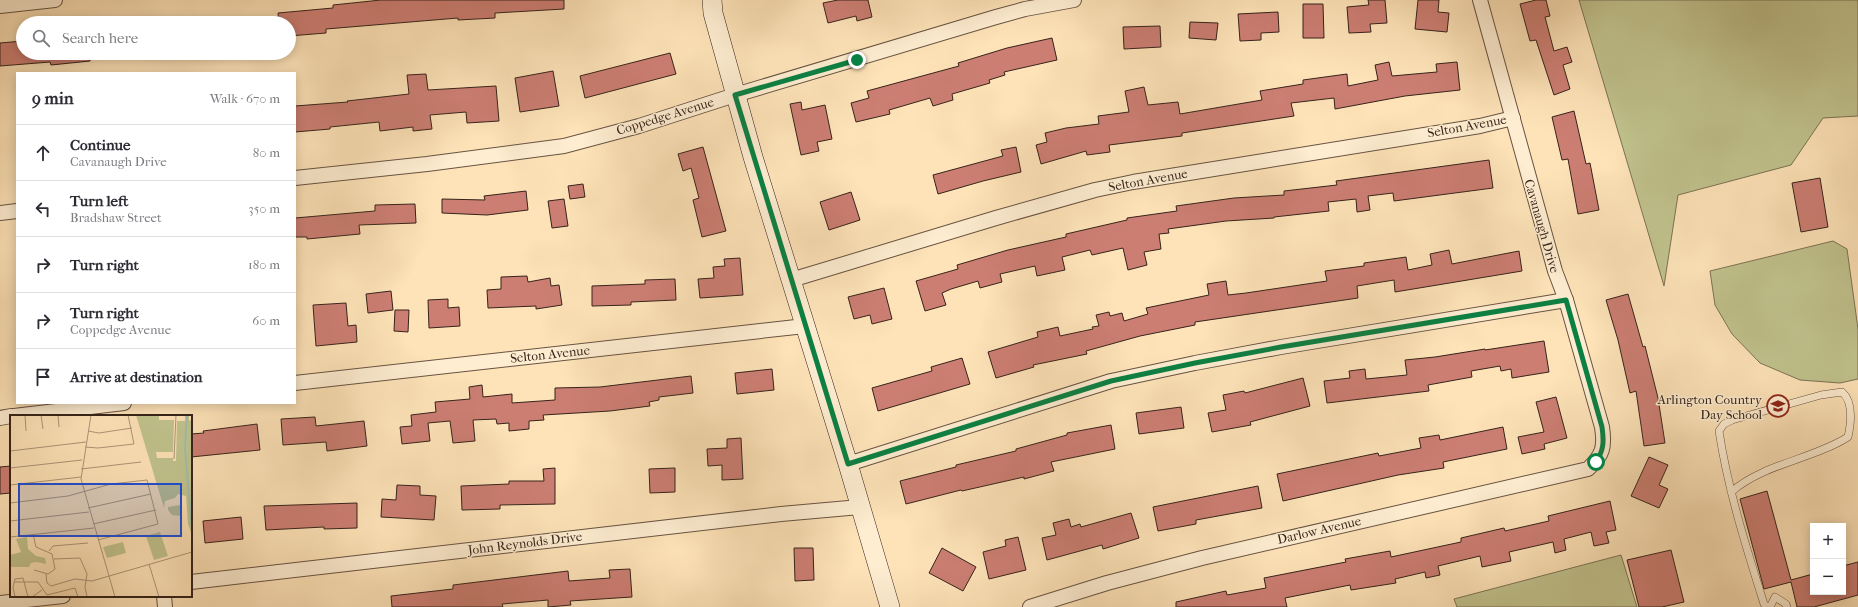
<!DOCTYPE html>
<html lang="en">
<head>
<meta charset="utf-8">
<style>
	:root { --surface:#fff; --page:#f2f2f3; --text:#2b2b33; --muted:#7c7c81; --line:#e1e1e2 }
	body { margin:0; font-family:"IM FELL French Canon",serif; background:var(--page); color:var(--text) }
	.controls { position:absolute; right:12px; bottom:12px; display:grid; overflow:hidden; border-radius:0px; box-shadow:0 2px 10px #0003 }
	.controls button { width:36px; height:36px; display:grid; place-items:center; padding:0; border:0; border-bottom:1px solid var(--line); background:var(--surface); color:var(--text); font:20px sans-serif }
	.stop { position:absolute; width:12px; height:12px; margin:-9px; border:3px solid #0b8043; border-radius:50%; background:#fff }
	.stop.end { background:#0b8043; border-color:#fff; box-shadow:0 1px 4px #0008 }
	.list { margin:0; padding:0; list-style:none }
	h2 { display:flex; justify-content:space-between; align-items:center; height:52px; margin:0; padding:0 16px; font-size:17px }
	h2 small { font-size:13px; font-weight:400; color:var(--muted) }
	.list li { display:grid; grid-template-columns:26px 1fr auto; gap:12px; align-items:center; box-sizing:border-box; height:56px; padding:0 16px; border-top:1px solid var(--line) }
	.list b { display:block; font-size:15px; white-space:nowrap }
	.list p { margin:0; font-size:13px; white-space:nowrap; color:var(--muted) }
	.list em { font-size:13px; font-style:normal; color:var(--muted) }
	.icon { flex:none; width:22px; height:22px; fill:none; stroke:currentColor; stroke-width:2; stroke-linecap:round; stroke-linejoin:round }
	.map { position:relative; flex:none; width:1858px; height:607px; overflow:hidden }
	.search { position:absolute; background:var(--surface); box-shadow:0 2px 10px #0003; left:16px; top:16px; width:280px; height:44px; display:flex; align-items:center; gap:10px; box-sizing:border-box; padding:0 14px; border-radius:22px; color:var(--muted); font-size:15px }
	.panel { position:absolute; background:var(--surface); box-shadow:0 2px 10px #0003; left:16px; top:72px; width:280px; height:332px; border-radius:0px }
	.map>svg:first-child { display:block }
	.green { fill:#c1c38e; stroke:#7c7354 }
	.building { fill:#cc7e73; stroke:#36231a }
	.lines { fill:none; stroke-linecap:round; stroke-linejoin:round }
	.lane-casing { stroke:#685342; stroke-width:8 }
	.street-casing { stroke:#685342; stroke-width:16 }
	.secondary-casing { stroke:#36231a; stroke-width:20 }
	.lane { stroke:#feedd1; stroke-width:7 }
	.street { stroke:#feedd1; stroke-width:14 }
	.secondary { stroke:#feedd1; stroke-width:19 }
	.route { stroke:#0b8043; stroke-width:5 }
	.labels { text-anchor:middle; dominant-baseline:central; stroke-width:3; stroke-linejoin:round; paint-order:stroke }
	.street-label { font-size:13px; fill:#36231a; stroke:#feedd1 }
	.poi-label { font-size:13px; fill:#36231a; stroke:#feedd1; text-anchor:end }
	.inset-river { fill:none; stroke:#a0bead; stroke-width:2 }
	.inset-road { fill:none; stroke:#ae9679; stroke-width:1 }
	.view { fill:#1d4ed8; fill-opacity:0.15; stroke:#1d4ed8; stroke-width:2 }
	.inset-edge { fill:none; stroke:#36231a; stroke-width:2 }
</style>
</head>
<body>
<div class="map">
<svg width="1858" height="607" viewBox="0 0 1858 607">
	<rect width="100%" height="100%" fill="#fee3b8"/>
	<filter id="stains"><feTurbulence type="fractalNoise" baseFrequency=".005" numOctaves="4"/><feColorMatrix values="0 0 0 0 .2 0 0 0 0 .09 0 0 0 0 .02 0 0 0 .5 -.17"/></filter>
	<radialGradient id="worn" r=".72"><stop offset=".6" stop-color="#630" stop-opacity="0"/><stop offset="1" stop-color="#630" stop-opacity=".3"/></radialGradient>
	<g class="green">
		<polygon points="1579,0 1858,0 1858,116 1823,118 1791,165 1678,195 1664,286"/>
		<polygon points="1833,241 1847,249 1858,329 1858,379 1840,383 1800,380 1760,363 1732,334 1715,305 1710,271"/>
		<polygon points="1621,555 1637,607 1457,607 1454,599"/>
	</g>
	<g class="building">
		<polygon points="381,0 564,0 564,9 495,13 495,18 458,20 458,18 326,29 326,33 289,36 289,23 279,23 278,13 333,8 333,5"/>
		<polygon points="838,0 868,0 872,17 857,21 856,16 828,23 823,3"/>
		<polygon points="1368,0 1385,0 1387,23 1370,24 1371,32 1349,33 1347,7 1369,5"/>
		<polygon points="1418,0 1439,0 1438,12 1449,13 1447,32 1415,29"/>
		<polygon points="1536,0 1546,0 1550,16 1545,17 1554,51 1567,47 1572,62 1563,65 1570,89 1554,95 1536,40 1530,41 1520,4"/>
		<polygon points="1303,4 1323,4 1324,38 1303,38"/>
		<polygon points="1278,12 1279,32 1261,33 1261,40 1240,41 1238,14"/>
		<polygon points="1190,22 1218,23 1216,40 1189,38"/>
		<polygon points="1160,26 1161,47 1124,49 1123,27"/>
		<polygon points="1052,38 1057,60 1004,72 1005,75 989,80 990,83 952,94 953,100 933,106 930,98 889,110 890,114 856,122 851,103 869,98 867,91 959,66 958,63 1007,48"/>
		<polygon points="23,41 23,53 90,53 90,61 51,65 50,62 0,66 0,43"/>
		<polygon points="670,53 676,74 585,98 580,76"/>
		<polygon points="1389,62 1392,76 1437,72 1436,64 1457,62 1460,90 1405,96 1335,109 1334,98 1291,103 1294,116 1182,133 1182,136 1109,145 1110,152 1087,155 1086,151 1041,164 1036,145 1047,142 1045,133 1066,128 1099,124 1098,116 1129,112 1125,91 1144,87 1148,105 1178,102 1180,114 1262,100 1260,91 1303,84 1303,80 1347,74 1348,86 1378,80 1375,65"/>
		<polygon points="553,71 559,106 520,112 515,78"/>
		<polygon points="426,74 428,90 496,86 499,121 467,123 466,112 430,115 432,129 413,131 413,127 380,131 379,122 330,127 330,129 295,132 295,106 348,102 347,101 409,94 407,75"/>
		<polygon points="801,102 802,110 825,105 832,139 817,142 819,151 801,155 790,104"/>
		<polygon points="1574,111 1586,164 1590,163 1599,210 1578,214 1568,159 1562,160 1552,117"/>
		<polygon points="703,147 726,231 702,237 693,200 699,198 691,168 683,171 678,154"/>
		<polygon points="1016,147 1021,172 983,181 938,194 933,175 1003,156 1001,150"/>
		<polygon points="1489,160 1493,188 1394,201 1393,193 1368,196 1370,210 1357,212 1356,199 1328,202 1329,211 1274,217 1274,218 1226,221 1168,229 1169,233 1159,234 1161,249 1144,252 1147,265 1128,270 1123,248 1092,255 1090,250 1062,257 1065,270 1037,276 1035,266 1000,274 1002,282 980,288 978,281 951,289 942,293 946,305 925,311 916,281 958,269 957,265 1008,250 1066,237 1066,234 1127,220 1127,218 1177,211 1176,206 1234,198 1284,195 1284,191 1337,185 1336,181"/>
		<polygon points="1820,178 1828,227 1801,232 1792,183"/>
		<polygon points="583,184 585,197 570,199 568,186"/>
		<polygon points="526,191 528,210 487,215 442,213 442,199 485,200 484,196"/>
		<polygon points="851,192 860,220 829,230 820,202"/>
		<polygon points="564,199 568,226 552,228 548,201"/>
		<polygon points="415,204 416,223 359,225 360,234 307,239 307,237 295,237 295,218 375,211 375,205"/>
		<polygon points="1449,250 1452,264 1519,251 1522,271 1395,292 1394,280 1357,286 1358,298 1195,322 1195,325 1140,336 1086,351 1087,354 1033,365 1034,367 996,378 988,352 1038,337 1037,332 1058,327 1060,336 1093,329 1092,327 1099,326 1096,315 1109,312 1110,316 1122,313 1124,321 1148,314 1146,308 1209,295 1207,284 1226,281 1228,295 1246,293 1327,281 1325,271 1364,266 1364,263 1406,257 1408,270 1432,265 1430,254"/>
		<polygon points="740,258 743,295 700,298 698,279 714,278 713,267 725,266 724,259"/>
		<polygon points="527,276 528,282 550,278 551,286 559,285 562,305 536,309 536,306 488,308 487,290 501,289 501,277"/>
		<polygon points="675,279 676,300 631,302 631,305 592,306 592,286 645,284 645,280"/>
		<polygon points="884,288 892,319 872,324 870,315 854,319 848,297"/>
		<polygon points="391,291 393,310 368,313 366,294"/>
		<polygon points="1628,294 1643,347 1645,346 1658,398 1665,443 1644,446 1636,391 1630,393 1618,340 1606,300"/>
		<polygon points="448,299 448,308 459,307 460,326 429,328 428,300"/>
		<polygon points="346,303 348,326 356,325 357,342 316,346 313,305"/>
		<polygon points="395,310 409,310 408,332 394,331"/>
		<polygon points="1544,341 1549,372 1512,378 1511,369 1501,371 1500,366 1471,371 1472,377 1428,385 1429,391 1327,403 1324,381 1350,378 1349,371 1365,369 1366,379 1407,375 1405,360 1435,357 1485,349 1485,350"/>
		<polygon points="962,358 970,384 878,411 872,388 932,371 931,367"/>
		<polygon points="772,369 774,390 737,394 735,373"/>
		<polygon points="691,376 693,393 659,397 659,400 649,402 650,406 610,411 543,415 544,420 529,421 529,429 509,431 509,423 497,424 496,419 473,420 475,441 453,443 450,421 428,423 430,441 402,444 400,427 412,426 411,415 436,412 435,402 470,399 469,387 482,385 483,397 512,394 512,403 555,400 555,388 600,387"/>
		<polygon points="1303,378 1310,406 1250,422 1251,425 1212,432 1208,413 1226,410 1223,395 1244,391 1245,393"/>
		<polygon points="1556,397 1567,438 1544,444 1545,449 1522,454 1518,437 1544,432 1536,402"/>
		<polygon points="1181,407 1184,428 1139,434 1136,413"/>
		<polygon points="315,417 316,426 364,421 367,446 327,451 326,442 283,445 281,419"/>
		<polygon points="257,424 260,450 191,457 191,434 204,433 203,431"/>
		<polygon points="1111,425 1115,449 1051,462 1054,471 1024,479 1024,477 962,491 961,490 906,504 900,481 956,467 956,465 1016,451 1016,449 1067,435 1067,433"/>
		<polygon points="1503,427 1507,449 1443,462 1444,468 1398,475 1283,501 1277,474 1378,453 1379,456 1421,448 1419,438 1439,435 1440,440"/>
		<polygon points="741,438 743,479 722,480 722,465 708,466 707,449 727,448 727,439"/>
		<polygon points="1649,457 1668,465 1659,485 1668,489 1659,508 1631,496"/>
		<polygon points="11,466 11,493 0,494 0,467"/>
		<polygon points="555,468 555,504 500,505 500,509 462,510 461,486 509,484 509,481 544,481 543,469"/>
		<polygon points="675,468 675,492 650,493 649,469"/>
		<polygon points="397,485 420,486 420,495 436,496 434,520 381,517 382,499 396,500"/>
		<polygon points="1258,486 1262,508 1196,520 1196,524 1158,531 1153,507"/>
		<polygon points="1767,491 1791,580 1813,574 1813,592 1843,592 1843,566 1858,562 1858,595 1814,607 1797,607 1791,582 1764,589 1740,499"/>
		<polygon points="1610,501 1616,530 1606,532 1609,543 1594,546 1591,532 1564,539 1566,550 1555,553 1553,542 1509,552 1511,561 1482,567 1480,556 1438,566 1440,575 1426,578 1425,572 1395,579 1396,583 1351,590 1350,585 1285,598 1287,607 1176,607 1176,602 1226,591 1227,595 1266,588 1264,578 1346,562 1345,559 1390,551 1391,557 1461,542 1461,538 1504,528 1505,531 1549,521 1548,516"/>
		<polygon points="357,503 357,528 324,529 324,527 266,530 264,506"/>
		<polygon points="1131,513 1139,538 1103,549 1102,545 1047,560 1042,538 1056,535 1053,523 1069,519 1071,527 1080,524 1081,527"/>
		<polygon points="241,517 243,539 205,543 203,521"/>
		<polygon points="1018,537 1026,570 989,579 983,552 1006,546 1005,540"/>
		<polygon points="794,548 813,548 814,580 795,581"/>
		<polygon points="942,548 976,567 963,591 929,573"/>
		<polygon points="1671,550 1684,602 1662,607 1639,607 1627,560"/>
		<polygon points="630,569 632,597 570,601 571,605 548,607 548,600 502,604 503,607 392,607 391,596 453,589 453,585 568,571 569,581 610,578 609,570"/>
	</g>
	<g class="lines">
		<g class="lane-casing">
			<g id="lane">
				<path d="M1731,492C1765,463 1811,460 1848,437C1851,423 1854,402 1842,392L1821,395L1732,420L1724,424L1719,431C1728,490 1746,547 1764,604L1767,607"/>
				<polyline points="1770,607 1775,597 1786,604 1787,607"/>
			</g>
		</g>
		<g class="street-casing">
			<g id="street">
				<polyline points="0,6 55,0"/>
				<polyline points="295,178 427,164 564,146 639,126 735,95 996,17 1025,9 1074,0"/>
				<polyline points="0,213 17,211"/>
				<polyline points="791,280 996,218 1095,190 1133,182 1480,126 1513,118"/>
				<polyline points="295,383 805,326"/>
				<polyline points="14,416 124,403"/>
				<polyline points="0,418 11,416"/>
				<polyline points="848,464 1111,381 1195,363 1281,347 1566,300"/>
				<polyline points="191,582 781,514 860,507"/>
				<polyline points="164,596 165,607"/>
				<polyline points="0,603 63,596"/>
				<path d="M1030,607L1107,583L1202,558L1588,469C1603,455 1605,447 1602,427L1566,300L1555,271L1480,0"/>
			</g>
		</g>
		<g class="secondary-casing">
			<polyline id="secondary" points="712,0 713,13 753,157 848,464 890,607"/>
		</g>
		<use href="#lane" class="lane"/>
		<use href="#street" class="street"/>
		<use href="#secondary" class="secondary"/>
	</g>
	<g class="lines">
		<path class="route" d="M857,60L735,95L848,464L1111,381L1195,363L1281,347L1566,300L1602,427C1604,441 1604,450 1596,462"/>
	</g>
	<defs>
		<g id="school-ring" transform="scale(1.15)"><circle r="9.5" fill="#feedd1" stroke="#8f2418" stroke-width="1.5"/><path d="M0-5L7-2L0 1L-7-2ZM-4 1L0 2.5L4 1V4Q0 6-4 4Z" fill="#8f2418"/></g>
	</defs>
	<g fill-rule="evenodd">
		<use href="#school-ring" x="1778" y="406"/>
	</g>
	<g class="labels">
		<g class="street-label">
			<text transform="translate(665 116) rotate(-17)">Coppedge Avenue</text>
			<text transform="translate(1467 126) rotate(-10)">Selton Avenue</text>
			<text transform="translate(1148 180) rotate(-10)">Selton Avenue</text>
			<text transform="translate(1542 226) rotate(74)">Cavanaugh Drive</text>
			<text transform="translate(550 354) rotate(-6)">Selton Avenue</text>
			<text transform="translate(1319 530) rotate(-13)">Darlow Avenue</text>
			<text transform="translate(525 543) rotate(-7)">John Reynolds Drive</text>
		</g>
		<g class="poi-label">
			<text x="1762" y="399">Arlington Country<tspan x="1762" dy="15">Day School</tspan></text>
		</g>
	</g>
	<g transform="translate(10 415)">
		<rect width="182" height="182" fill="#fee3b8"/>
		<path d="M126,0H149V5H164L163,37H146L147,43H163V46H166L167,6H175V0H179V5L182,6V120L178,109L176,81L168,79L165,83L155,86L154,93ZM170,90L172,101L162,100L158,95V92ZM150,117L158,141L144,145L136,121ZM17,122L18,134L26,141L35,143L36,149L27,147L21,148L19,152H0V140L11,137L6,124ZM113,127L116,138L97,143L93,132Z" fill="#c1c38e"/>
		<path class="inset-river" d="M177,0L175,33L182,115"/>
		<path class="inset-road" d="M15,0L16,16M31,0L33,14M48,0L49,12M79,0H103M81,0L71,64L99,161M78,16L89,18L122,13M75,32L88,33L124,29L118,0M0,36L76,27M164,44L166,0M0,53L72,45M71,54L131,47M0,70L71,62M0,88L58,81L101,69L137,65L148,109L88,125M78,93L141,79M0,106L79,97M83,109L146,95M23,119L26,132L42,139L45,154L38,159L24,155M0,122L84,113M39,136L43,131L78,128M44,144L70,143L77,159L75,172L77,182M139,149L149,182M36,159L37,168L41,171L65,164L82,166L182,137M99,161L105,182M5,167H28L37,180L65,173L68,182M5,182L3,172L5,164L13,163L18,182M22,182L32,175"/>
		<path class="view" d="M9,69H171V121H9Z"/>
		<rect width="182" height="182" class="inset-edge"/>
	</g>
	<rect width="100%" height="100%" filter="url(#stains)"/>
	<rect width="100%" height="100%" fill="url(#worn)"/>
</svg>
<div class="controls">
<button>+</button>
<button>−</button>
</div>
<div class="stop" style="left:1596px;top:462px"></div>
<div class="stop end" style="left:857px;top:60px"></div>
<div class="search"><svg class="icon" aria-label="search" viewBox="0 0 24 24"><circle cx="10" cy="10" r="6"/><path d="M15 15l6 6"/></svg>Search here</div>
<section class="panel">
<h2>9 min<small>Walk · 670 m</small></h2>
<ul class="list">
<li><svg class="icon" aria-label="ahead" viewBox="0 0 24 24"><path d="M12 20V5M6 11l6-6 6 6"/></svg><div><b>Continue</b><p>Cavanaugh Drive</p></div><em>80 m</em></li>
<li><svg class="icon" aria-label="left" viewBox="0 0 24 24"><path d="M17 20v-9H6M10 6l-5 5 5 5"/></svg><div><b>Turn left</b><p>Bradshaw Street</p></div><em>350 m</em></li>
<li><svg class="icon" aria-label="right" viewBox="0 0 24 24"><path d="M7 20v-9h11M14 6l5 5-5 5"/></svg><div><b>Turn right</b></div><em>180 m</em></li>
<li><svg class="icon" aria-label="right" viewBox="0 0 24 24"><path d="M7 20v-9h11M14 6l5 5-5 5"/></svg><div><b>Turn right</b><p>Coppedge Avenue</p></div><em>60 m</em></li>
<li><svg class="icon" aria-label="arrive" viewBox="0 0 24 24"><path d="M6 21V4h12l-3 4 3 4H6"/></svg><div><b>Arrive at destination</b></div></li>
</ul>
</section>
</div>
</body>
</html>
